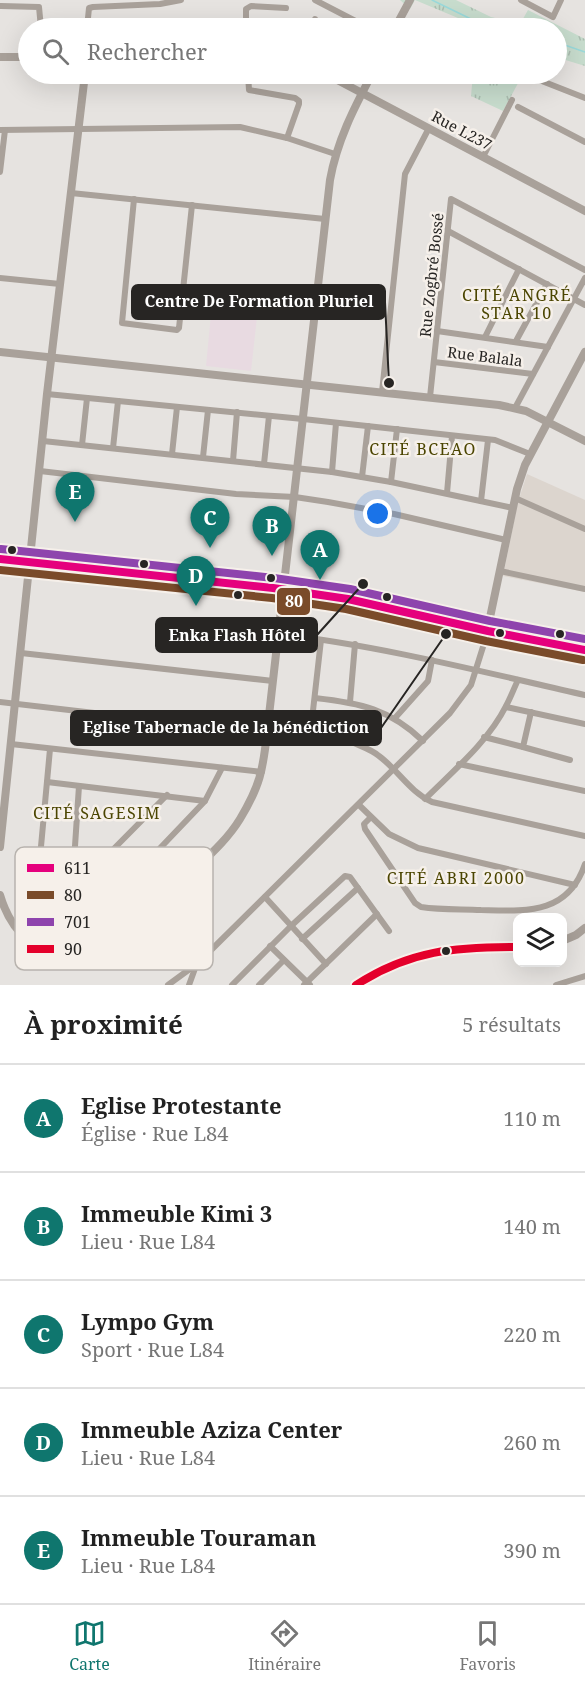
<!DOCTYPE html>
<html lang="fr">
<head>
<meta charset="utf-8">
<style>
	:root { --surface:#fff; --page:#f2f2f2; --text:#222; --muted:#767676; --line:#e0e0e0; --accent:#0f766e }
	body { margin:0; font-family:"Noto Serif",serif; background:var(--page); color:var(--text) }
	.controls { position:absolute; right:18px; bottom:18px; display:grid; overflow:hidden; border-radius:12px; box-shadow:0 6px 24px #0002 }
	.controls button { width:54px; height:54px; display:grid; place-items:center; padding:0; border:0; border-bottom:2px solid var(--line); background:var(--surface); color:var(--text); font:30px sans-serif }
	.you { position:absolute; left:378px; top:514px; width:21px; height:21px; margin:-15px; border:4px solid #fff; border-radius:50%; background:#1a73e8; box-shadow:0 0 0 9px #1a73e833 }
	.badge { display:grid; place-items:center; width:39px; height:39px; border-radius:50%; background:var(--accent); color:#fff; font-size:20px; font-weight:700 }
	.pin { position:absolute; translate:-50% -50px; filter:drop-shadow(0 2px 3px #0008) }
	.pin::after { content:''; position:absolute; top:32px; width:21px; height:18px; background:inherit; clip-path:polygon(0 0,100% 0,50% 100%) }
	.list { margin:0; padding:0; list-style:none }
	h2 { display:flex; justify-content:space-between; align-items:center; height:78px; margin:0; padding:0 24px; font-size:26px }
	h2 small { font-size:20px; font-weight:400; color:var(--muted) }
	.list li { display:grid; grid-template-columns:39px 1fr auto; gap:18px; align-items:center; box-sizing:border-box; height:108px; padding:0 24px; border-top:2px solid var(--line) }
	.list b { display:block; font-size:22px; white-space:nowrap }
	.list p { margin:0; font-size:20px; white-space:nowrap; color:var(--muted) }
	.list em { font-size:20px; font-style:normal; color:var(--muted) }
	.icon { flex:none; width:33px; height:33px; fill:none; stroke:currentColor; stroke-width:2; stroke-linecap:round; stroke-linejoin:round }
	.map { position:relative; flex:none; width:585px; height:985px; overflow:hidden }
	.search { position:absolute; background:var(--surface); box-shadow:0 6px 24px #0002; left:18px; right:18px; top:18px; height:66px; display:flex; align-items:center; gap:15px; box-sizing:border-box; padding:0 21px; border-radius:33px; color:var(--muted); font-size:22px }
	.sheet { height:618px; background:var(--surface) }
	nav { display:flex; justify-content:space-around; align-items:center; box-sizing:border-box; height:84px; border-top:2px solid var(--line); background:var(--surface); font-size:16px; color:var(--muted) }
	nav a { display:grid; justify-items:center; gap:3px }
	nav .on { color:var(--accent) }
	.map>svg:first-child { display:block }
	.built { fill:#dcd5ce }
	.education { fill:#e8dae1 }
	.grass { fill:url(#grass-tufts) }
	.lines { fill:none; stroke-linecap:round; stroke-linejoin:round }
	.stream { stroke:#99d9da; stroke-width:1.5 }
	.minor { stroke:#a9a19a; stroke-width:6 }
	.tertiary { stroke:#a9a19a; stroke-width:8 }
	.bus-1-casing { stroke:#f6f0ea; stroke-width:12 }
	.bus-2-casing { stroke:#f6f0ea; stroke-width:12 }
	.bus-3-casing { stroke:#f6f0ea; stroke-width:12 }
	.bus-4-casing { stroke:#f6f0ea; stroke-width:12 }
	.bus-1 { stroke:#e5007d; stroke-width:8 }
	.bus-2 { stroke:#7a4b2a; stroke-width:8 }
	.bus-3 { stroke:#8e44ad; stroke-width:8 }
	.bus-4 { stroke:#e4002b; stroke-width:8 }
	.bus-dot { fill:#272523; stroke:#f6f0ea; stroke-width:2 }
	.labels { text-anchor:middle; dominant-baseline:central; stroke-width:5; stroke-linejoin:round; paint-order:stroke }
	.street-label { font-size:15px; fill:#272523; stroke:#f6f0ea }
	.neighbourhood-label { font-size:16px; letter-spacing:1.5px; fill:#4b4501; stroke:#f6f0ea }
	.key { fill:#f6f0ea; stroke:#b8b3ae; stroke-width:1.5 }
	.key-label { font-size:16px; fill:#272523 }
	.leader { fill:none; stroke:#272523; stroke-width:2 }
	.callout-dot { fill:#272523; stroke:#f6f0ea; stroke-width:2 }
	.callout { fill:#272523; stroke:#272523; stroke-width:2 }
	.callout-label { font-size:16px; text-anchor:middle; font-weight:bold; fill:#fff }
	.line-badge { stroke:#f6f0ea; stroke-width:2 }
	.badge-label { font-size:16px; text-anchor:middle; font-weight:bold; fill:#fff }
</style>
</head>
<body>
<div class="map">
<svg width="585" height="985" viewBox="0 0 585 985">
	<defs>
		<pattern id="grass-tufts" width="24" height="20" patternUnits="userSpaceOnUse" patternTransform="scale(1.5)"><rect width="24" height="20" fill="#c7dccd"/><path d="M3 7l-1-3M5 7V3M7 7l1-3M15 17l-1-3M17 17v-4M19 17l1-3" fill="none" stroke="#abbdb0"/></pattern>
	</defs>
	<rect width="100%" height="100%" fill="#e6e3e0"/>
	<polygon class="built" points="527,474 585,500 585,592 503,576 518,502"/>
	<polygon class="education" points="212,304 258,308 251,371 206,366"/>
	<g class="grass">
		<polygon points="400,0 456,0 491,17 520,24 528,10 585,39 585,66 559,58 557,63 556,28 478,28 477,26 415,0 410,9"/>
		<polygon points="473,74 523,74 503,111 471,96"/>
	</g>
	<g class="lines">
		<g class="stream">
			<polyline points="432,0 471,19 506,28"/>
			<polyline points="556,42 585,52"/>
		</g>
		<g class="minor">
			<polyline points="315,0 369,28"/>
			<polyline points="521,0 553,17 561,0"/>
			<polyline points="1,6 39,7 41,28"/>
			<polyline points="87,28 89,8 93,7 160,4 181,0"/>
			<polyline points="246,28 246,9 251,6 286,8"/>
			<polyline points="312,28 315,19"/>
			<polyline points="248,74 249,90 295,98 299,101 299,104 287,138"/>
			<polyline points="524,74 585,98"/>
			<polyline points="518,107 585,142"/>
			<polyline points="0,130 240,127 287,138 335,154"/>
			<polyline points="483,157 512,100"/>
			<polyline points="0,172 5,130"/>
			<polyline points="71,193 325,219"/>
			<polyline points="134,199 122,323 177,330 179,328 192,205"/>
			<polyline points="448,231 585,305"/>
			<polyline points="0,278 60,284"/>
			<polyline points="437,331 548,347"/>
			<polyline points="485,337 519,269"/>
			<polyline points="516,341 547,284"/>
			<polyline points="434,362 533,374"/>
			<polyline points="382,392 405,174 429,128"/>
			<polyline points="47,394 303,419 495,440 530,454"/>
			<polyline points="430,397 451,199 585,270"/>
			<polyline points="515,408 585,278"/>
			<polyline points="43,441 332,472 391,482 513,508"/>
			<polyline points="82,445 87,398"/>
			<polyline points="113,448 118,401"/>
			<polyline points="172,454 177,407"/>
			<polyline points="203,457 208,410"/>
			<polyline points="233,461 237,412"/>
			<polyline points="264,464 269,416"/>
			<polyline points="40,471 236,494 295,497 328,502 394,514 506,540"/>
			<polyline points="332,472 336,423"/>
			<polyline points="362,477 368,426"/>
			<polyline points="391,482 397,429"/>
			<polyline points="447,493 452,436"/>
			<polyline points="515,498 585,529"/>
			<polyline points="481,501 488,440"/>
			<polyline points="500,571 585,589"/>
			<path d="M279,634C382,646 483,672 585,695"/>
			<polyline points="21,653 273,681"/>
			<path d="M315,698C360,703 390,709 423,741"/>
			<path d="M0,702L354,743C363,747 372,750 379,756C398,770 410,792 432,802L585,836"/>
			<polyline points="350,702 355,644"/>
			<polyline points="506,707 585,724"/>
			<polyline points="531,712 523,747 570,760"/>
			<polyline points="395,718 428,681 432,660"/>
			<polyline points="310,737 321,640"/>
			<polyline points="484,737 523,747"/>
			<polyline points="11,744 262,772"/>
			<path d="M50,749L38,879C44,914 72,925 102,909L205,801L222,768"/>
			<polyline points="459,764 585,791"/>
			<polyline points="47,782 205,801"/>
			<path d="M425,799C453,771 488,742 506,706C511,697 514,688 518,680"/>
			<polyline points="359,805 389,834 418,848 575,885"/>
			<path d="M370,818L364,824L365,829L415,903L421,907C441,910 461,909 481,910C526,911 568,915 585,864"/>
			<polyline points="72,891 79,786"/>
			<polyline points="265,897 326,964"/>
			<polyline points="302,939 358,888"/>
			<polyline points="39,946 56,910 72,891 167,795"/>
			<polyline points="270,946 310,985"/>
			<polyline points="168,985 198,963 450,713 471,685 488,631"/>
			<polyline points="189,985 197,963"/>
			<polyline points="232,985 291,926 345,876 350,877 389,931"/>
			<polyline points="259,985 284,960"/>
			<polyline points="304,985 377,914"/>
			<polyline points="556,985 585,976"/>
		</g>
		<g class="tertiary">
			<polyline points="395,28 410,0"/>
			<polyline points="0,57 28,57"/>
			<polyline points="326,74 585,211"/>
			<polyline points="0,352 499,405 526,411 585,441"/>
			<polyline points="0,559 273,588 348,599 488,631 585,650"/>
			<polyline points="127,568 234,579"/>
			<polyline points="453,617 585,643"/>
			<polyline points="488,627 517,489 525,465 585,352"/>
			<polyline points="0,847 47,394 85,74"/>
			<path d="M0,895C5,912 15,930 29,941C50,957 84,960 107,949C138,934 162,903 185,879C204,860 226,842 240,819C260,786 263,770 267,733L330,180C337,141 354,108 372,74"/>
			<polyline points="562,941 576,935 585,928"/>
			<path d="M356,985C406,948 458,947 518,947"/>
		</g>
		<g class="bus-1-casing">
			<polyline id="bus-1" points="0,559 273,588 348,599 488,631 585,650"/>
		</g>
		<g class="bus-2-casing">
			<polyline id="bus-2" points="0,570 272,598 346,609 486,641 583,660"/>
		</g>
		<g class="bus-3-casing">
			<polyline id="bus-3" points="1,549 274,578 350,589 490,621 585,639"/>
		</g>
		<g class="bus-4-casing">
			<path id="bus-4" d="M356,985C410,950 455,947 518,947"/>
		</g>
		<use href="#bus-1" class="bus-1"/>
		<use href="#bus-2" class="bus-2"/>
		<use href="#bus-3" class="bus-3"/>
		<use href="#bus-4" class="bus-4"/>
	</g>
	<g class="bus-dot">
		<circle cx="12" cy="550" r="5"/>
		<circle cx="144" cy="564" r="5"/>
		<circle cx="271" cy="578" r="5"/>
		<circle cx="238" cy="595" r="5"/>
		<circle cx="387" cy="597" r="5"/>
		<circle cx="500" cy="633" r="5"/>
		<circle cx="560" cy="634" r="5"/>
		<circle cx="446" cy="951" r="5"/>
	</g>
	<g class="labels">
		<g class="street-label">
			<text transform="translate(462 130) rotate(28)">Rue L237</text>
			<text transform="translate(431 275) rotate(-84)">Rue Zogbré Bossé</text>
			<text transform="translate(485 356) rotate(7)">Rue Balala</text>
		</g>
		<g class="neighbourhood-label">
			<text x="517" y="295">CITÉ ANGRÉ<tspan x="517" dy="18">STAR 10</tspan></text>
			<text x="423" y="449">CITÉ BCEAO</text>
			<text x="97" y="813">CITÉ SAGESIM</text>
			<text x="456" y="878">CITÉ ABRI 2000</text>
		</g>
	</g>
	<rect x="15" y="847" width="198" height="123" rx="9" class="key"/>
	<rect x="27" y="864" width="27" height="8" fill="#e5007d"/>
	<rect x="27" y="891" width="27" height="8" fill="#7a4b2a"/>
	<rect x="27" y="918" width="27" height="8" fill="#8e44ad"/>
	<rect x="27" y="945" width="27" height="8" fill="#e4002b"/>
	<g class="key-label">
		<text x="64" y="874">611</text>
		<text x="64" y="901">80</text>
		<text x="64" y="928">701</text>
		<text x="64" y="955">90</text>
	</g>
	<path class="leader" d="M389 383L385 302M363 584L317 635M446 634L381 728"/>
	<g class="callout-dot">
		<circle cx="389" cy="383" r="6"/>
		<circle cx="363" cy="584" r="6"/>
		<circle cx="446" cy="634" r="6"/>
	</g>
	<g class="callout">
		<rect x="132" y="285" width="253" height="34" rx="6"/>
		<rect x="156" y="618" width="161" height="34" rx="6"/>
		<rect x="71" y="711" width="310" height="34" rx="6"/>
	</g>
	<g class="callout-label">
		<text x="259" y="307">Centre De Formation Pluriel</text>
		<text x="237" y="641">Enka Flash Hôtel</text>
		<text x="226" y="733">Eglise Tabernacle de la bénédiction</text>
	</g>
	<rect class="line-badge" x="276" y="587" width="35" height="29" rx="6" fill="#7a4b2a"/>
	<g class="badge-label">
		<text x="294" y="607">80</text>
	</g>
</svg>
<div class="controls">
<button><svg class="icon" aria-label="layers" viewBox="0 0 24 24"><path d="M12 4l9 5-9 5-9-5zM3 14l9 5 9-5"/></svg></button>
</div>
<div class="you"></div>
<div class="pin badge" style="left:320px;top:580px">A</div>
<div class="pin badge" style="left:272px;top:556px">B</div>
<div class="pin badge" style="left:210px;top:548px">C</div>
<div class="pin badge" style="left:196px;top:606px">D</div>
<div class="pin badge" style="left:75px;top:522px">E</div>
<div class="search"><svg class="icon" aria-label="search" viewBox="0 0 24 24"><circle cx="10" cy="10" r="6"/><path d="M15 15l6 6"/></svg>Rechercher</div>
</div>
<section class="sheet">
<h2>À proximité<small>5 résultats</small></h2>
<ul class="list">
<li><span class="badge">A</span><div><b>Eglise Protestante</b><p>Église · Rue L84</p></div><em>110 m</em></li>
<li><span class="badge">B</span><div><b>Immeuble Kimi 3</b><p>Lieu · Rue L84</p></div><em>140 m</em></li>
<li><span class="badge">C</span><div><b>Lympo Gym</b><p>Sport · Rue L84</p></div><em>220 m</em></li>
<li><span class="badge">D</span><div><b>Immeuble Aziza Center</b><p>Lieu · Rue L84</p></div><em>260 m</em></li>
<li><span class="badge">E</span><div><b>Immeuble Touraman</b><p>Lieu · Rue L84</p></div><em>390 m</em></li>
</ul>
</section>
<nav>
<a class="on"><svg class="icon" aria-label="map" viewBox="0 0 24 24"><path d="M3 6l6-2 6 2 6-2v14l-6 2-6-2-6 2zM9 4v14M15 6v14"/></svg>Carte</a>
<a><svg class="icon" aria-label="directions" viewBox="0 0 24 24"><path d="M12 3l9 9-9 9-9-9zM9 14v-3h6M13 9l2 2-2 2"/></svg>Itinéraire</a>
<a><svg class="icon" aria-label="saved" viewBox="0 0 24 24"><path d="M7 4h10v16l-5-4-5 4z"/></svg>Favoris</a>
</nav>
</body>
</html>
